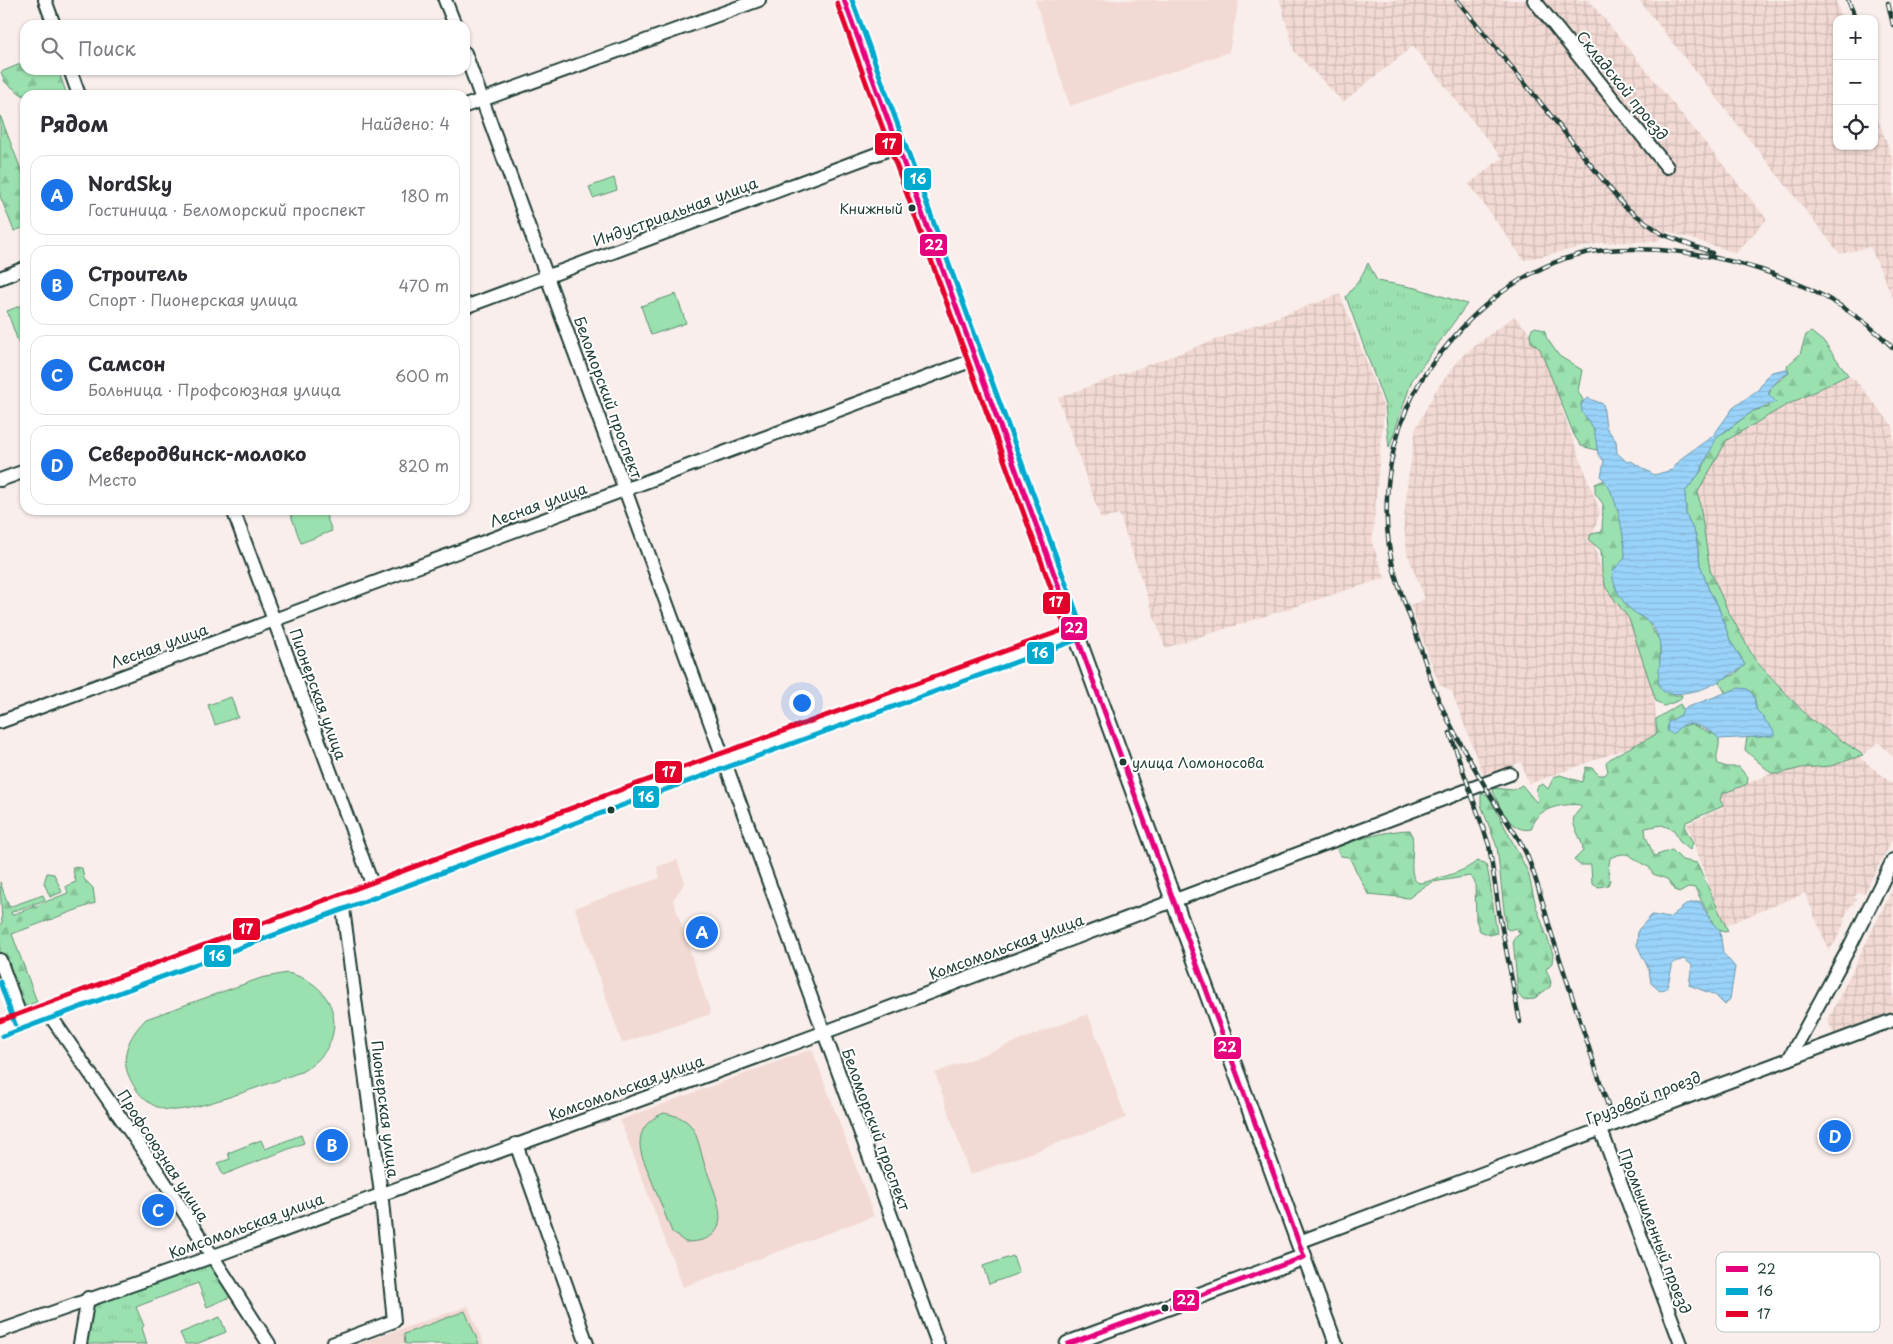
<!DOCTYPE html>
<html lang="ru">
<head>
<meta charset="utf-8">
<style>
	:root { --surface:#fff; --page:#f2f2f3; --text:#2b2b33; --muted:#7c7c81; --line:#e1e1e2; --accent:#1a73e8 }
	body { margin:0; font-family:"Playpen Sans",sans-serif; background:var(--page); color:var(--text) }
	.controls { position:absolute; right:15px; top:15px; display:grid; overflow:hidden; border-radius:10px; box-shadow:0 1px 4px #0004 }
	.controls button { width:45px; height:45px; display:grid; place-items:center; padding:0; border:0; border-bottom:1px solid var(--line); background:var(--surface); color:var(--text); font:25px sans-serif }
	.you { position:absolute; left:801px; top:702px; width:18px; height:18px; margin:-12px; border:4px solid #fff; border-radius:50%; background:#1a73e8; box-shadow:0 0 0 8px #1a73e833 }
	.badge { display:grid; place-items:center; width:32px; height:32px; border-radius:50%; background:var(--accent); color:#fff; font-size:16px; font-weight:700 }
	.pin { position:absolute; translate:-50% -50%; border:2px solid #fff; box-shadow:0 1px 5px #0006 }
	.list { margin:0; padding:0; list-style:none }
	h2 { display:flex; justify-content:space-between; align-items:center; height:65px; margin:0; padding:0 20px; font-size:21px }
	h2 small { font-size:16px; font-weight:400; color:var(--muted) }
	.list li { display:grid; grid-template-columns:32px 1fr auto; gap:15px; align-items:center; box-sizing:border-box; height:80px; margin:0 10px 10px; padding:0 10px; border:1px solid var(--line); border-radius:15px }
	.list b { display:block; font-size:19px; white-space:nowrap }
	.list p { margin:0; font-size:16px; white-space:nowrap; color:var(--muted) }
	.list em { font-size:16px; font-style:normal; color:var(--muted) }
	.icon { flex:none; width:28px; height:28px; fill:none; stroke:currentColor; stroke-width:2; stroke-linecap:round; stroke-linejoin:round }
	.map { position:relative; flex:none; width:1893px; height:1344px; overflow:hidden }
	.search { position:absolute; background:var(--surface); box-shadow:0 1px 4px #0004; left:20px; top:20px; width:450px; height:55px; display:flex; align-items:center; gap:12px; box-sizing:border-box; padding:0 18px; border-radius:15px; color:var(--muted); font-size:19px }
	.panel { position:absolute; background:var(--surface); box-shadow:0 1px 4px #0004; left:20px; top:90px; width:450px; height:425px; border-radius:15px }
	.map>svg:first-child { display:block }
	.built { fill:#f2d9d3 }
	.industrial { fill:url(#industrial-grid) }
	.grass { fill:url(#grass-tufts); stroke:#5d8f72 }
	.forest { fill:url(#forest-firs); stroke:#5d8f72 }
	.park { fill:#9be1af; stroke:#5d8f72 }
	.water { fill:url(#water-rules); stroke:#6997ab }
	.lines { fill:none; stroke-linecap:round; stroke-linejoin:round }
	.minor-casing { stroke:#1f3d34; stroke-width:16 }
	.major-casing { stroke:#1f3d34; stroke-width:19 }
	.minor { stroke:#fff; stroke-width:12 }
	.major { stroke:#fff; stroke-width:15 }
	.rail-casing { stroke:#1f3d34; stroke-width:4.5 }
	.rail { stroke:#fff; stroke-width:2.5; stroke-dasharray:8; stroke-linecap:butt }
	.bus-1-casing { stroke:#fff; stroke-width:9 }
	.bus-2-casing { stroke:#fff; stroke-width:9 }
	.bus-3-casing { stroke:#fff; stroke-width:9 }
	.bus-1 { stroke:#e5007d; stroke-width:5 }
	.bus-2 { stroke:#00a9ce; stroke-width:5 }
	.bus-3 { stroke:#e4002b; stroke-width:5 }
	.bus-dot { fill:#1f3d34; stroke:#fff; stroke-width:2 }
	.labels { text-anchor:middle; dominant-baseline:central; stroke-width:4; stroke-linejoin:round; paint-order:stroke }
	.bus-label { font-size:14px; fill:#1f3d34; stroke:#fff; text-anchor:end }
	.street-label { font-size:15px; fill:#1f3d34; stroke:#fff }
	.key { fill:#fff; stroke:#bcc5c2; stroke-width:1 }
	.key-label { font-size:14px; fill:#1f3d34 }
	.line-badge { stroke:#fff; stroke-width:2 }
	.badge-label { font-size:14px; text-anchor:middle; font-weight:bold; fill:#fff }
</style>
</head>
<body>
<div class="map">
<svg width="1893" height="1344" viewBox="0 0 1893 1344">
	<defs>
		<pattern id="industrial-grid" width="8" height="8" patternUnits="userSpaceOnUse" patternTransform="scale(1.25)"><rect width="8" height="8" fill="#f2d9d3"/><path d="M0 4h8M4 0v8" fill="none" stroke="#cfbbb6"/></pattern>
		<pattern id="grass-tufts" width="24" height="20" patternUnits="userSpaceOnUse" patternTransform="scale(1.25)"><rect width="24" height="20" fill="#9be1af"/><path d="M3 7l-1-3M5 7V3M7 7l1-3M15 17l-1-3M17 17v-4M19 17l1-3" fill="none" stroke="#85c297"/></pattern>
		<pattern id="forest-firs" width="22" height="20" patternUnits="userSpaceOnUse" patternTransform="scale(1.25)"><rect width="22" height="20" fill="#9be1af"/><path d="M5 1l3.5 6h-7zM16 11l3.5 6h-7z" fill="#85c297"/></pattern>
		<pattern id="water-rules" width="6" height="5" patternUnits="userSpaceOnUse" patternTransform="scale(1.25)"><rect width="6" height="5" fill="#9ad3fa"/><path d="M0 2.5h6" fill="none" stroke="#84b6d7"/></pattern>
	</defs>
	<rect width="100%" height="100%" fill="#f9eeeb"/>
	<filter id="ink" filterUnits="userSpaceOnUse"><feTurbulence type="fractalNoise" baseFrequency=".02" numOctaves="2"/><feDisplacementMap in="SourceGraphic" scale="10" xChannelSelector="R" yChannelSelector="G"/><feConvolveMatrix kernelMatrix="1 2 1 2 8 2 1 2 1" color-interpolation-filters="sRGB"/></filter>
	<g filter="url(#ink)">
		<g class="built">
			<polygon points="1035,0 1239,0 1229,52 1070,106"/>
			<polygon points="677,860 685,882 673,900 711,1014 622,1043 575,908 660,878 657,867"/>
			<polygon points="1088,1014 1126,1118 970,1175 935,1073"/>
			<polygon points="812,1049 874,1216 683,1287 620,1120"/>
			<polygon points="468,1306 484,1344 358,1344"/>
		</g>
		<g class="industrial">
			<polygon points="1280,0 1589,0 1767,219 1736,253 1667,231 1658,241 1601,243 1524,260 1469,184 1502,158 1413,46 1343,102 1294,51"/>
			<polygon points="1639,0 1836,0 1842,19 1837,19 1837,146 1874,146 1874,108 1893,160 1893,298 1870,247 1840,254"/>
			<polygon points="1340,294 1384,408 1372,543 1385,578 1165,648 1119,514 1101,519 1058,398"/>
			<polygon points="1514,316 1546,350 1566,402 1561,407 1600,512 1592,537 1606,588 1629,619 1654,693 1657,737 1529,784 1521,762 1484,777 1452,692 1439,684 1410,605 1425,599 1407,553 1404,524 1407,486 1416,428 1436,390 1462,356"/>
			<polygon points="1848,375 1856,381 1893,426 1893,756 1878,742 1863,755 1809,718 1756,660 1727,609 1710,570 1698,491 1727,440 1783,407"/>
			<polygon points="1851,757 1859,757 1893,784 1893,838 1864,894 1859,892 1853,898 1856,899 1853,905 1851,905 1843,920 1845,921 1837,939 1829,951 1805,893 1724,926 1687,824 1722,808 1715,797 1794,764"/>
			<polygon points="1893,888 1893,1013 1834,1035 1828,1020"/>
		</g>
		<g class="grass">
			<polygon points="1368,263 1377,281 1416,288 1467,304 1412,380 1389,448 1385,405 1346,297 1360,279"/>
			<polygon points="47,873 54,874 62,892 50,897 44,883"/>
			<polygon points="209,1260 235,1295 207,1307 198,1283 136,1307 144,1326 142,1328 147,1344 84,1344 91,1301"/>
		</g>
		<g class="forest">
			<polygon points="25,62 25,70 43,70 45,75 59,72 67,95 25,95 25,97 5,82 1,72"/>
			<polygon points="0,115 23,175 25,175 25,227 14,231 0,196"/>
			<path d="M1536,327L1545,331L1546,337L1559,356L1582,370L1578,391L1583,400L1581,404C1584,421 1601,431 1597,450L1581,446L1574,435L1540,349L1531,342L1530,333L1532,329Z"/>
			<path d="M1811,332L1825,343L1848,375L1783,407L1727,440L1698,492L1710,570L1727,609L1755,660L1809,718L1863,755L1831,766L1801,768L1778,774L1771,773L1745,750L1747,737H1762L1771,727C1766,722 1761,717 1758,712C1755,708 1756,704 1755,700C1751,685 1736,687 1726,694L1718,680L1734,675L1745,665L1730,640L1718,606L1708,588L1700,564L1696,536L1686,514L1685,492L1702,470L1714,440L1753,411L1768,407L1773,399L1769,395L1771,387L1789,373L1787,366L1800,354L1806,335Z"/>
			<path d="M1605,480C1615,489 1629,549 1624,562L1616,568L1615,587L1629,608L1646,619L1660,641V669L1674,695H1682L1680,700L1664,706L1656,701L1629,619L1606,588L1602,573L1601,550L1589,540L1591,534L1602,532L1603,504L1595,493V484Z"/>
			<path d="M1680,704L1683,709L1681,715L1668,722L1675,732L1679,727L1691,724L1718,736C1722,747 1714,754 1718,764L1727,767H1739L1748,778L1747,784L1722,794L1720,800L1723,805L1721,807L1686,822L1685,828L1693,843L1690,850L1680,842L1674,830L1662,825L1645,828L1646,837L1654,856L1672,850L1682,860L1697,863L1728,931L1725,932L1716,929L1695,888L1689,887L1681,892L1676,891L1667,879L1653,874L1649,867C1629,859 1632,848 1610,858L1608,871L1610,880L1608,885L1599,887L1592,884L1591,865H1580L1574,860L1583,851C1583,837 1570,826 1574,817C1576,813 1579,810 1582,807L1580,805C1567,803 1544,807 1536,818C1533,821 1533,825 1531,829C1511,834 1499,806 1493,791V788L1513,790L1522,785L1536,802L1538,800L1536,790L1538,786L1543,784L1548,789L1554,777L1560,775L1582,782L1586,767L1592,768L1599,775H1605L1608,771L1606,763C1610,755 1654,737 1656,734C1658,730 1655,723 1656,719Z"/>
			<polygon points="1481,794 1486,794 1492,802 1528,872 1536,906 1553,954 1552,963 1546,969 1551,982 1550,987 1537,996 1535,999 1523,1000 1518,994 1513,939 1520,934 1516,928 1509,930 1506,928 1497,847 1481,805"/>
			<path d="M1410,830C1418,843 1404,880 1420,883C1425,883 1431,880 1435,879C1450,875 1465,871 1477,861L1485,863C1490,870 1494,919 1497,933L1490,935L1480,931L1476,920L1475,882L1470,876L1433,882L1422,888L1409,898L1368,894L1349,857L1341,856L1337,850L1338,847C1357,839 1390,830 1410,830Z"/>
			<polygon points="72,867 82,868 84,879 93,888 95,903 12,934 37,1002 19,1008 0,954 0,924 2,923 0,882 9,907 43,895 45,900 11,912 12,915 68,893 66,886 76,882"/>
		</g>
		<g class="park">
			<polygon points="614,178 617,190 593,198 589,187"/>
			<polygon points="676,294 686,323 651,335 641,306"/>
			<polygon points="25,304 25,357 24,358 7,311"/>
			<polygon points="289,510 324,510 332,531 301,543"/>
			<polygon points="231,697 238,717 215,725 208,705"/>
			<path d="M287,973C342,984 351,1046 301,1072C274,1081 193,1113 169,1110C149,1108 135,1092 128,1074C120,1053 131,1034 146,1019L261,978Z"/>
			<path d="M664,1113C673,1115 684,1117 691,1126C698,1135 701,1154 705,1166C716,1197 740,1242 685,1242L672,1232L642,1156C636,1135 644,1121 664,1113Z"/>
			<polygon points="301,1135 304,1143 223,1175 218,1163 230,1159 228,1153 261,1140 265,1149"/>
			<polygon points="1013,1256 1019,1273 989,1284 983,1266"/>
			<polygon points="465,1311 479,1344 405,1344 404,1334"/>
			<polygon points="220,1317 226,1332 196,1344 185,1344 180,1333"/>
		</g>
		<g class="water">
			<path d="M1786,369L1789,373L1781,377L1769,390V395L1776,402L1753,411L1717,437L1699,474L1685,492L1686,514L1696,536L1700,564L1708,588L1718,606L1730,640L1745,665C1741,670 1706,689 1699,690C1628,707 1677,661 1653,627C1646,618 1637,615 1629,608C1622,602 1610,580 1613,571L1625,558C1625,538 1616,489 1601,477L1604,461L1598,454L1594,429L1582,412L1581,404L1587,398L1603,404L1606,427L1616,441L1617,453L1627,462L1631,461L1654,475L1672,470L1683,457L1713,436L1733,408L1759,389L1765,378L1772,372Z"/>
			<path d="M1738,688L1748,689L1754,696L1756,709L1774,731V736L1719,739C1715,732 1695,722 1686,724C1680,726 1677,730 1673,734L1667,731L1668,722L1681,715L1683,709Z"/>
			<polygon points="1700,901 1710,920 1720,931 1723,953 1735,967 1730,999 1725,1005 1715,995 1689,985 1692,965 1684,959 1673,963 1667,988 1660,991 1651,983 1649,970 1637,945 1638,930 1652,915 1669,918 1687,904"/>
		</g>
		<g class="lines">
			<g class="minor-casing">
				<g id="minor">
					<polyline points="45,0 54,25"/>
					<polyline points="445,0 455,25"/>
					<polyline points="1534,0 1667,167"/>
					<polyline points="465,53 938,1344"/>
					<polyline points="70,70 79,95"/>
					<polyline points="465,106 759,0"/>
					<polyline points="0,278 25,268"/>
					<polyline points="465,307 898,146"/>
					<polyline points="0,480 25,471"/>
					<polyline points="233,510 374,889"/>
					<polyline points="0,722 976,359"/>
					<polyline points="0,960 22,1021"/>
					<polyline points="47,1011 158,1172 269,1344"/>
					<polyline points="0,1029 623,797 1076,633"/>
					<polyline points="1789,1059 1893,1020"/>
					<polyline points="1601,1130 1681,1344"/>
					<polyline points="516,1144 587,1344"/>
					<polyline points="1299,1242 1789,1059 1849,948 1893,860"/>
					<polyline points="1304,1257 1336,1344"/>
					<polyline points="0,1331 211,1257 825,1032 1510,774"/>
					<polyline points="80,1344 88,1298"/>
					<polyline points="332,1344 394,1321 382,1201 342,901"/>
				</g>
			</g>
			<g class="major-casing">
				<polyline id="major" points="844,0 1304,1257 1068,1344"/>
			</g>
			<use href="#minor" class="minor"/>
			<use href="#major" class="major"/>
			<g class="rail-casing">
				<g id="rail">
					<polyline points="1457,0 1625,207 1662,234 1712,253"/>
					<polyline points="1848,0 1856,19"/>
					<polyline points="1888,3 1893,25"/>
					<polyline points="1450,733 1489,845 1500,918 1520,1022"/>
					<path d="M1608,1106C1589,1049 1571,992 1552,935C1544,908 1537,879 1526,853C1519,837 1507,822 1498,808C1478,774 1456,739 1440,703C1430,681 1424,657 1416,634C1406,605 1393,576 1389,546C1382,494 1391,437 1415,391C1425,371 1440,354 1454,337C1490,294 1549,254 1606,250C1703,243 1825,277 1893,348"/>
				</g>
			</g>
			<use href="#rail" class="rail"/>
			<g class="bus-1-casing">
				<g id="bus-1">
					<polyline points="844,0 1304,1257"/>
					<polyline points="1068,1344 1304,1257"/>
				</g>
			</g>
			<g class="bus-2-casing">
				<g id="bus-2">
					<polyline points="0,982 15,1024"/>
					<polyline points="3,1036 626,804 1082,638 1083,630 852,0"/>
				</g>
			</g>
			<g class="bus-3-casing">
				<polyline id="bus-3" points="0,1021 620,790 1066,629 837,3"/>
			</g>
			<use href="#bus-1" class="bus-1"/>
			<use href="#bus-2" class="bus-2"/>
			<use href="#bus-3" class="bus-3"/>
		</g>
	</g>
	<g class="bus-dot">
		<circle cx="912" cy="208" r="4.5"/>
		<circle cx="1123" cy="762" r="4.5"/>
		<circle cx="611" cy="810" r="4.5"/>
		<circle cx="1165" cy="1308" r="4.5"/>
	</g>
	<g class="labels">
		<g class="bus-label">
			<text x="903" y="208">Книжный</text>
			<text x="1132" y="762" text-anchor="start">улица Ломоносова</text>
		</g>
		<g class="street-label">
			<text transform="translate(1623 85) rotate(51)">Складской проезд</text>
			<text transform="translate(675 211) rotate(-20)">Индустриальная улица</text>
			<text transform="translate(609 397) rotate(70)">Беломорский проспект</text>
			<text transform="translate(538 504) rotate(-20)">Лесная улица</text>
			<text transform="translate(159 645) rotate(-20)">Лесная улица</text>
			<text transform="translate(319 694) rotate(70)">Пионерская улица</text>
			<text transform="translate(1006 946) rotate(-20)">Комсомольская улица</text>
			<text transform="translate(626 1087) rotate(-20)">Комсомольская улица</text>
			<text transform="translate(1643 1097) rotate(-21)">Грузовой проезд</text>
			<text transform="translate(386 1109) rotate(83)">Пионерская улица</text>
			<text transform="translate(877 1129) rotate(70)">Беломорский проспект</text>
			<text transform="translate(164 1155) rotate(57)">Профсоюзная улица</text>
			<text transform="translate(246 1225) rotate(-20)">Комсомольская улица</text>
			<text transform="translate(1656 1231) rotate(69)">Промышленный проезд</text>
		</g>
	</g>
	<rect x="1716" y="1252" width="164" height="80" rx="8" class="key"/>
	<rect x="1726" y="1266" width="22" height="6" fill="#e5007d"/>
	<rect x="1726" y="1288" width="22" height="7" fill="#00a9ce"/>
	<rect x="1726" y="1311" width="22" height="6" fill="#e4002b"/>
	<g class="key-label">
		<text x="1757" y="1274">22</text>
		<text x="1757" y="1296">16</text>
		<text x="1757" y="1319">17</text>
	</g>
	<g class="line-badge">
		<rect x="874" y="132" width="29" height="24" rx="5" fill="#e4002b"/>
		<rect x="903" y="167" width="29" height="24" rx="5" fill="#00a9ce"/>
		<rect x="919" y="233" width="29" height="24" rx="5" fill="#e5007d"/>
		<rect x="1042" y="591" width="29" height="24" rx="5" fill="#e4002b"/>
		<rect x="1060" y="616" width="28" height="25" rx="5" fill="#e5007d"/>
		<rect x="1026" y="641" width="29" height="24" rx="5" fill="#00a9ce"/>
		<rect x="654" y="760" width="29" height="24" rx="5" fill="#e4002b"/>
		<rect x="632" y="785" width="28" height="24" rx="5" fill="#00a9ce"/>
		<rect x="232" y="917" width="29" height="24" rx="5" fill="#e4002b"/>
		<rect x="203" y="944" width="29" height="24" rx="5" fill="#00a9ce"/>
		<rect x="1213" y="1036" width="29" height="24" rx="5" fill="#e5007d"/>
		<rect x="1172" y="1289" width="28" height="23" rx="5" fill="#e5007d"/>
	</g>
	<g class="badge-label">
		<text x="889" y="149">17</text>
		<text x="918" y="184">16</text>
		<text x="934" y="250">22</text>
		<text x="1056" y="607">17</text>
		<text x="1074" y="633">22</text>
		<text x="1040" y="658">16</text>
		<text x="669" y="777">17</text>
		<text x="646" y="802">16</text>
		<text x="246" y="934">17</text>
		<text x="217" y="961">16</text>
		<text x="1227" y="1052">22</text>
		<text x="1186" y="1305">22</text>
	</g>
</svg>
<div class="controls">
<button>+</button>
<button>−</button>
<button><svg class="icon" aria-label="locate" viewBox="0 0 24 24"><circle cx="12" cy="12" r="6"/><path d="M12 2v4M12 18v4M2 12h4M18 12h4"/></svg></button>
</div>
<div class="you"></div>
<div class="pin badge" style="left:702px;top:932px">A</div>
<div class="pin badge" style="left:332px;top:1145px">B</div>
<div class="pin badge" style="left:158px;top:1210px">C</div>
<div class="pin badge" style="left:1835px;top:1136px">D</div>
<div class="search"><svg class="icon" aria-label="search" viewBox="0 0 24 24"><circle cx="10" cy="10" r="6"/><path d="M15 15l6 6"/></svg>Поиск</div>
<section class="panel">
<h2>Рядом<small>Найдено: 4</small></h2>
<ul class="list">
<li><span class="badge">A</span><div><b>NordSky</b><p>Гостиница · Беломорский проспект</p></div><em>180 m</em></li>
<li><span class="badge">B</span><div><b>Строитель</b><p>Спорт · Пионерская улица</p></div><em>470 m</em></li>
<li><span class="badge">C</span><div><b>Самсон</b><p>Больница · Профсоюзная улица</p></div><em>600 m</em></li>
<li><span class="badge">D</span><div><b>Северодвинск-молоко</b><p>Место</p></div><em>820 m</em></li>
</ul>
</section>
</div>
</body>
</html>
